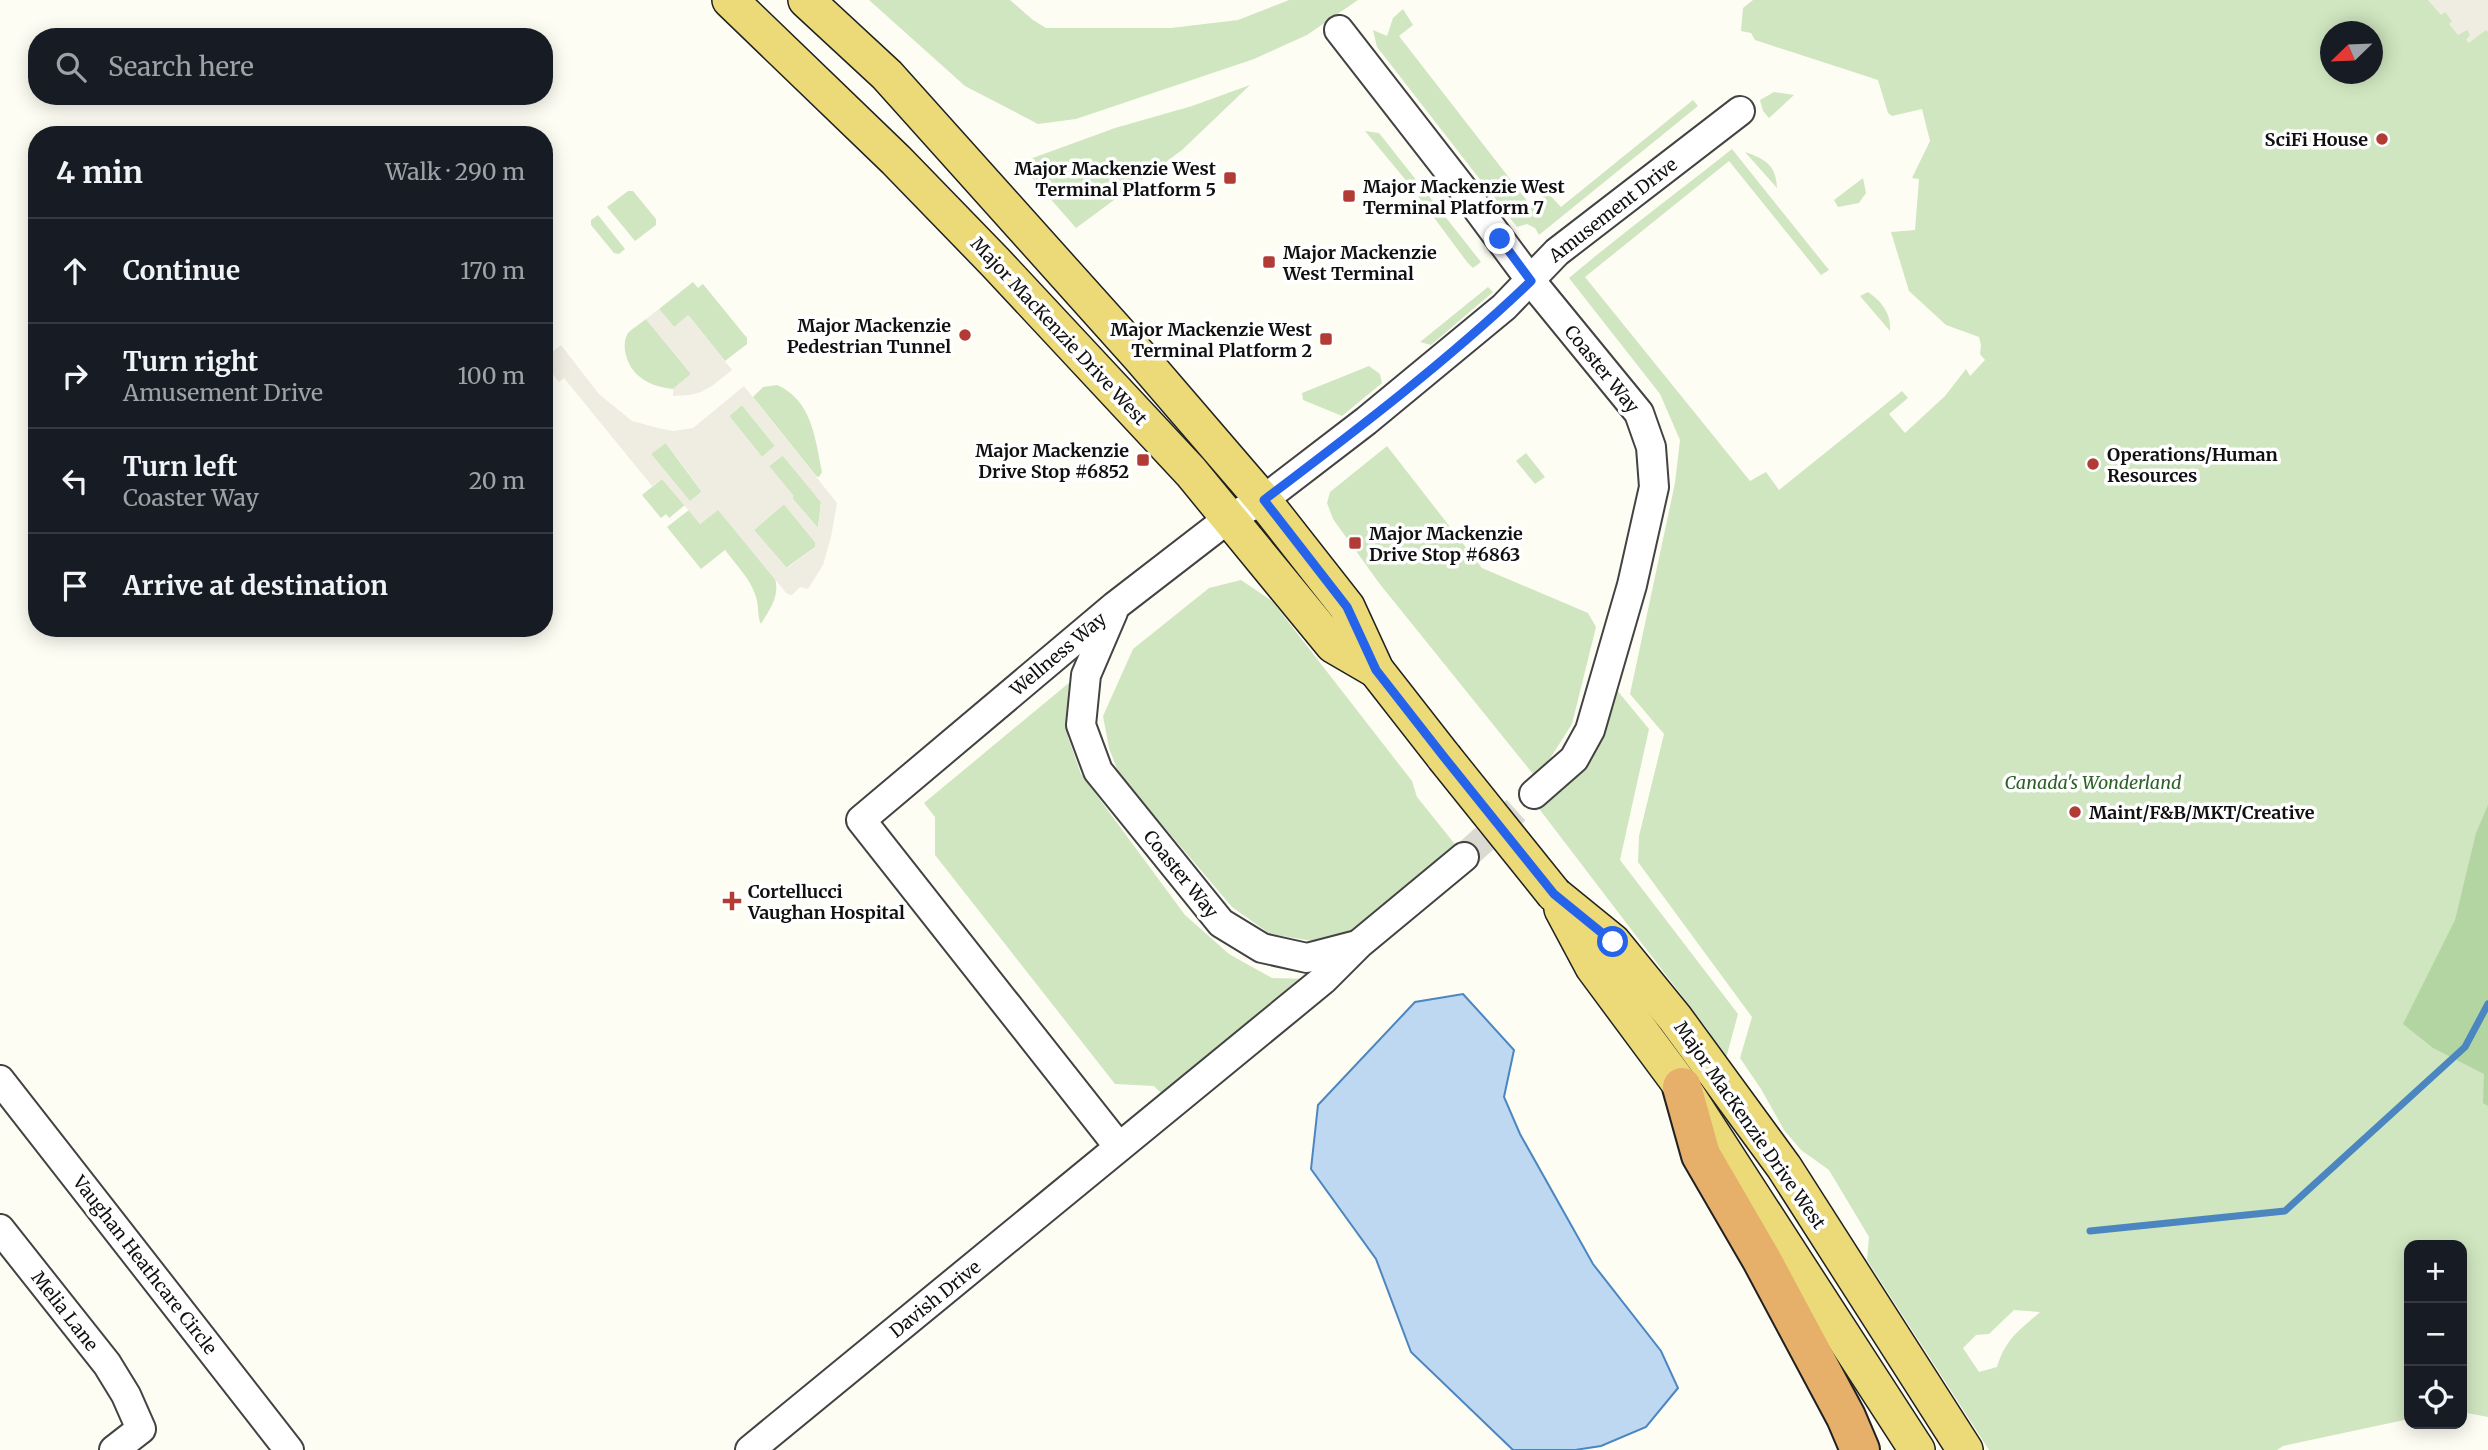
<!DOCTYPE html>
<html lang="en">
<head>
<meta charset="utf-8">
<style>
	:root { --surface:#171b24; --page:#20242c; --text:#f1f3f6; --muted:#9ea1a6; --line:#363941 }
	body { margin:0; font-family:Merriweather,serif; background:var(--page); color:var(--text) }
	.controls { position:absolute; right:21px; bottom:21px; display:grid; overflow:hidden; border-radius:14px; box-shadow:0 4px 18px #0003 }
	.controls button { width:63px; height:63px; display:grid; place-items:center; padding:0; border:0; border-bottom:2px solid var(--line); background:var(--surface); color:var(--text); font:35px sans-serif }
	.compass { position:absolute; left:2320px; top:21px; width:63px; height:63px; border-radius:50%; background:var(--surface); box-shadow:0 4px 18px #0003; rotate:247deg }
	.stop { position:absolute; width:21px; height:21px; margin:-16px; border:5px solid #2563eb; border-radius:50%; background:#fff }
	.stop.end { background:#2563eb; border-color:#fff; box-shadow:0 2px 7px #0008 }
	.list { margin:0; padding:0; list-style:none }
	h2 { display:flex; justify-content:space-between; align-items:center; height:91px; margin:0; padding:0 28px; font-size:30px }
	h2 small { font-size:23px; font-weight:400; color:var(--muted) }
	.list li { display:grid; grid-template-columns:46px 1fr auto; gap:21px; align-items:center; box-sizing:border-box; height:105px; padding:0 28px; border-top:2px solid var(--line) }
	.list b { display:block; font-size:26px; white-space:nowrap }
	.list p { margin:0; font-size:23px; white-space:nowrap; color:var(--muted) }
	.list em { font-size:23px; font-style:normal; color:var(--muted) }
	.icon { flex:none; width:38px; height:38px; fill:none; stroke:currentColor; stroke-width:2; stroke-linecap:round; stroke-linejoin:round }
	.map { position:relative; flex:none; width:2488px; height:1450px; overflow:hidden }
	.search { position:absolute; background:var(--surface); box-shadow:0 4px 18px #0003; left:28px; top:28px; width:525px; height:77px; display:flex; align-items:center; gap:18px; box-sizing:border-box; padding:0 24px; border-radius:28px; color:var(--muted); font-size:26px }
	.panel { position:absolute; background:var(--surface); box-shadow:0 4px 18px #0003; left:28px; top:126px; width:525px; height:511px; border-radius:28px }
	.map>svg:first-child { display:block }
	.green { fill:#d0e6c0; fill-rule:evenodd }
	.forest { fill:#b3d5a1 }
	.plaza { fill:#efede2; fill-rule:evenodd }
	.water { fill:#bdd8f0; stroke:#4b86c0; stroke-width:2 }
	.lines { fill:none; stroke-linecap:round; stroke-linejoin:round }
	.stream { stroke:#4b86c0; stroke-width:7 }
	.minor-tunnel { stroke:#dad9d2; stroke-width:28; stroke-dasharray:28 14; stroke-linecap:butt }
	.minor-casing { stroke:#434343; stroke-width:32 }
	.major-casing { stroke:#212121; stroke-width:38 }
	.highway-casing { stroke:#212121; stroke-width:42 }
	.minor { stroke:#fff; stroke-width:28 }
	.major { stroke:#ebda77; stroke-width:35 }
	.highway { stroke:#e6af6a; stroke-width:38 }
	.major-bridge-casing { stroke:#212121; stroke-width:38; stroke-linecap:butt }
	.major-bridge { stroke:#ebda77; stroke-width:35 }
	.route { stroke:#2563eb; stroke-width:9 }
	.poi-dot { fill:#b23b35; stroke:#fff; stroke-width:2.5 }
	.labels { text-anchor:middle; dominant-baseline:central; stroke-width:7; stroke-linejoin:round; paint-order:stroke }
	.poi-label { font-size:18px; font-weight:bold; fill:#101010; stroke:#fff; text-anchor:start }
	.street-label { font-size:18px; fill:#101010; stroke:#fff }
	.park-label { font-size:18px; font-style:italic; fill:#2c6226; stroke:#fff }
</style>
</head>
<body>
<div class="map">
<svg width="2488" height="1450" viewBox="0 0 2488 1450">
	<rect width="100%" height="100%" fill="#fefdf4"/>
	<g class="green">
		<polygon points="869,0 1010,0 1033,20 1046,28 1171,28 1238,20 1289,0 1358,0 1307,35 1254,59 1076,119 1038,124 965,86"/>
		<path d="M1753,0H2488V1417L2462,1412V1245H2409V1419L2283,1446L2277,1450H1989L1867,1260L1869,1237L1829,1170L1801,1150L1784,1130L1761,1089L1740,1058L1752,1017L1638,862L1639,836L1664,734L1630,694L1675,483L1680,440L1660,394L1569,278C1622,233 1678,192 1732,149L1829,270L1821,275L1729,161L1585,277L1750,481L1766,472L1779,490L1902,391L1908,398L1889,414L1905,433L1945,396L1966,369L1970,376L1985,360L1980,354L1981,345L1979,337L1946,325L1909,291L1891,232L1915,230L1919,179L1912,178L1930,141L1922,109L1892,116L1888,113L1878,80L1755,40L1751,33L1741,31L1743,8ZM2330,32H2372V74H2330ZM2014,1310L2040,1312C2019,1331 2006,1338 1997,1367L1979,1372L1963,1348L1976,1335L1989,1334Z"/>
		<polygon points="1403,9 1413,25 1399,36 1531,206 1548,193 1561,207 1693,100 1698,106 1539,235 1535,228 1527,224 1517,227 1377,47 1373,30 1387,36 1393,18"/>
		<polygon points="1250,85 1182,150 1076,228 1019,163 1115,128 1192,106"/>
		<polygon points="1774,92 1794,95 1769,118 1763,111 1760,100"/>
		<polygon points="1365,131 1379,133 1481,262 1473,268 1467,262 1409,184"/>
		<path d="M1745,152C1765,159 1776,165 1777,188Z"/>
		<polygon points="1863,178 1866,193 1859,203 1838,207 1834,200"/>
		<polygon points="628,191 633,191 656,219 656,225 635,241 607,207"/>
		<polygon points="598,215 625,249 619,254 614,253 591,225 591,220"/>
		<polygon points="693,282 698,288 703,284 747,338 747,344 725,361 689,316 674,327 659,309"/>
		<polygon points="1488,287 1493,292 1431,345 1420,342"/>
		<path d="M1868,292C1882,302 1891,313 1890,331L1860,296Z"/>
		<path d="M646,319L691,374L673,389C652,387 631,377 626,355C624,348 624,339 628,333C633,328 641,323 646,319Z"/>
		<polygon points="1369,366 1380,374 1382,383 1342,416 1303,400 1302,393"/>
		<path d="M777,385C812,400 815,438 822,472L819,477L816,476L753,397L763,387Z"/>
		<polygon points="742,405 775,446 762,457 729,416"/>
		<polygon points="665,442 702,492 690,502 651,454"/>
		<polygon points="1387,446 1482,568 1588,613 1596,627 1572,724 1537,779 1379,583 1333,519 1327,503 1330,492"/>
		<polygon points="1526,453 1545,477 1535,484 1516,461"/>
		<polygon points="783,455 821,502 818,528 792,498 793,497 769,466"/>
		<polygon points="662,479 685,505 669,518 666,514 661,518 642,495"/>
		<polygon points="784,504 815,542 815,547 786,568 754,530"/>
		<path d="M718,509L775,579C780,596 770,609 761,624C757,616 759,606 756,597C751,579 736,565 725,550L701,569L667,527L689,510L700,524Z"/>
		<polygon points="1241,580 1272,601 1412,781 1417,797 1458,848 1350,931 1313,941 1270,934 1232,907 1119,774 1109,748 1103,716 1133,649 1209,588"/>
		<polygon points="1070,682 1068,737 1081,774 1185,915 1229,954 1272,978 1310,979 1167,1099 1154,1086 1115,1084 935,855 935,817 924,803"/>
		<polygon points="1616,689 1649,729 1620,860 1738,1014 1725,1062 1708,1030 1537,806"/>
	</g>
	<polygon class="forest" points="2488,805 2488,1106 2483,1103 2484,1074 2433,1048 2403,1024 2455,920 2476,833"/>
	<g class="plaza">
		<polygon points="2428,0 2488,0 2488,32 2486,30 2469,43 2466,40 2470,35 2467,30 2458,35 2449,24 2452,21 2445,12 2441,15"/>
		<polygon points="659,309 674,327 688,315 732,370 712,386 701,392 690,395 673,396 673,389 691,374 646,319"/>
		<path d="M561,345L599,394L632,421L658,428L673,431L693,428L744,386L837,503L831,537L823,565L808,589L800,587L792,595L787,594L718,510L700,524L662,479L652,486L564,378L559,382L544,363V358ZM742,405L775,446L762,457L729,416ZM666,443L702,491L690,501L651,454ZM782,455L821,502L818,528L792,498L794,496L769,466ZM784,504L815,542V547L787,568L754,530Z"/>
	</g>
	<polygon class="water" points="1463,994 1514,1050 1504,1097 1520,1134 1593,1264 1661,1351 1678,1388 1646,1427 1601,1446 1575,1450 1513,1450 1411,1352 1376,1259 1311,1169 1318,1105 1415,1002"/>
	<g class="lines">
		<polyline class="stream" points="2090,1231 2285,1211 2465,1047 2488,1004"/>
		<polyline class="minor-tunnel" points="1464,857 1534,794"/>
		<g class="minor-casing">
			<g id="minor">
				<polyline points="1339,30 1462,188 1531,281 1639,413 1651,447 1654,487 1632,585 1590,730 1574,759 1534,794"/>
				<polyline points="1113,612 1086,675 1081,725 1098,771 1221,923 1262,948 1307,958 1357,945"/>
				<polyline points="0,1080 289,1450"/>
				<polyline points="1119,1147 861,820 1115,606 1229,518 1263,500 1366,421 1504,307 1557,252 1740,111"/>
				<polyline points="0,1229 107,1364 126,1395 141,1429 114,1450"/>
				<polyline points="750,1450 1323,980 1359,944 1464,857"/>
			</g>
		</g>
		<g class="major-casing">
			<g id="major">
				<polyline points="730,0 896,160 995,262 1191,472 1333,645 1376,670"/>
				<polyline points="806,0 887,75 1140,357 1263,500 1347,607 1376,670 1444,757"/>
				<polyline points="1554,894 1613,942 1675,1018 1784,1167 1965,1450"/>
				<polyline points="1562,909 1593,967 1682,1087 1917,1450"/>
			</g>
		</g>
		<g class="highway-casing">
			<polyline id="highway" points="1682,1087 1701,1155 1762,1260 1846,1417 1860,1450"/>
		</g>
		<use href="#minor" class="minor"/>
		<use href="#major" class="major"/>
		<use href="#highway" class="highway"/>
		<g class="major-bridge-casing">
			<polyline id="major-bridge" points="1444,757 1554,894"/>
		</g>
		<use href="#major-bridge" class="major-bridge"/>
	</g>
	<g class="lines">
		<path class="route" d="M1500,239L1531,281C1450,359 1354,432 1264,500L1347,607L1376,670L1444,757L1554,894L1613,942"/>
	</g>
	<g class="poi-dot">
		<circle cx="2382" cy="139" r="7"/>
		<rect x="1223" y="171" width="14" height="14" rx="3.5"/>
		<rect x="1342" y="189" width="14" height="14" rx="3.5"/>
		<rect x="1262" y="255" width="14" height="14" rx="3.5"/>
		<circle cx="965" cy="335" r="7"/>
		<rect x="1319" y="332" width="14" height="14" rx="3.5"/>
		<rect x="1136" y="453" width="14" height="14" rx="3.5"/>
		<circle cx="2093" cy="464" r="7"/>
		<rect x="1348" y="536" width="14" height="14" rx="3.5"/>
		<circle cx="2075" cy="812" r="7"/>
		<path d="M728.5 890.5h7v7h7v7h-7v7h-7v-7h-7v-7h7z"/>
	</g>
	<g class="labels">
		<g class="poi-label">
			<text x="2368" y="139" text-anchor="end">SciFi House</text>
			<text x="1216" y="168" text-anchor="end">Major Mackenzie West<tspan x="1216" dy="21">Terminal Platform 5</tspan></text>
			<text x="1363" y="186">Major Mackenzie West<tspan x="1363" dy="21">Terminal Platform 7</tspan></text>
			<text x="1283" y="252">Major Mackenzie<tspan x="1283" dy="21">West Terminal</tspan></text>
			<text x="951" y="325" text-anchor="end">Major Mackenzie<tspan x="951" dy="21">Pedestrian Tunnel</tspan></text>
			<text x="1312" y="329" text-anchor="end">Major Mackenzie West<tspan x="1312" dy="21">Terminal Platform 2</tspan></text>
			<text x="1129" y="450" text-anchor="end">Major Mackenzie<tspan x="1129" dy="21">Drive Stop #6852</tspan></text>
			<text x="2107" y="454">Operations/Human<tspan x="2107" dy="21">Resources</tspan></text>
			<text x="1369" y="533">Major Mackenzie<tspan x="1369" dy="21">Drive Stop #6863</tspan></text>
			<text x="2089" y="812">Maint/F&amp;B/MKT/Creative</text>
			<text x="748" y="891">Cortellucci<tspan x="748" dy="21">Vaughan Hospital</tspan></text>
		</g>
		<g class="street-label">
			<text transform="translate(1613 210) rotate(-38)">Amusement Drive</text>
			<text transform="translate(1059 331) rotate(47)">Major MacKenzie Drive West</text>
			<text transform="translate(1602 369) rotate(51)">Coaster Way</text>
			<text transform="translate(1058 654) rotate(-40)">Wellness Way</text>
			<text transform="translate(1181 874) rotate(51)">Coaster Way</text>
			<text transform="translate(1750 1125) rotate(55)">Major MacKenzie Drive West</text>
			<text transform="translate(145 1265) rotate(52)">Vaughan Heathcare Circle</text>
			<text transform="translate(935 1299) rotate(-39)">Davish Drive</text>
			<text transform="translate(65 1311) rotate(52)">Melia Lane</text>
		</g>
		<g class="park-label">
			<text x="2093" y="782">Canada's Wonderland</text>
		</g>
	</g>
</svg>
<div class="controls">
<button>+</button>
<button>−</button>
<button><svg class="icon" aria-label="locate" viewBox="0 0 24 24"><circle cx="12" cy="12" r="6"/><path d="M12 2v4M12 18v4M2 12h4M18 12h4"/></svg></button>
</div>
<svg class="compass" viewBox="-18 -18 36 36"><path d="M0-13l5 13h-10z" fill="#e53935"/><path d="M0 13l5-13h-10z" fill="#9ea1a6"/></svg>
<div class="stop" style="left:1613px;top:942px"></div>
<div class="stop end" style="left:1500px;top:239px"></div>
<div class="search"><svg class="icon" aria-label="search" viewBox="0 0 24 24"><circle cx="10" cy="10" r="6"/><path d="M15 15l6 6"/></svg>Search here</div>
<section class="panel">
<h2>4 min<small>Walk · 290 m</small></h2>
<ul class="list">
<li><svg class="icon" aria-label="ahead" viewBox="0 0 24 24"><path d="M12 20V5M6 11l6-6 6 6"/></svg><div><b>Continue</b></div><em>170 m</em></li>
<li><svg class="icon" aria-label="right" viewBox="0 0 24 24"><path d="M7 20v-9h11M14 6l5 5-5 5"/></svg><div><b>Turn right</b><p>Amusement Drive</p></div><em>100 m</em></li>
<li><svg class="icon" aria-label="left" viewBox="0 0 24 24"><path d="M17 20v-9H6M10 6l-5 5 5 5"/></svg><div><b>Turn left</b><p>Coaster Way</p></div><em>20 m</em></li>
<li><svg class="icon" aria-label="arrive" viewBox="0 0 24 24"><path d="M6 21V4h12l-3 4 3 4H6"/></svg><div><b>Arrive at destination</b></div></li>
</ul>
</section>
</div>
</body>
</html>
